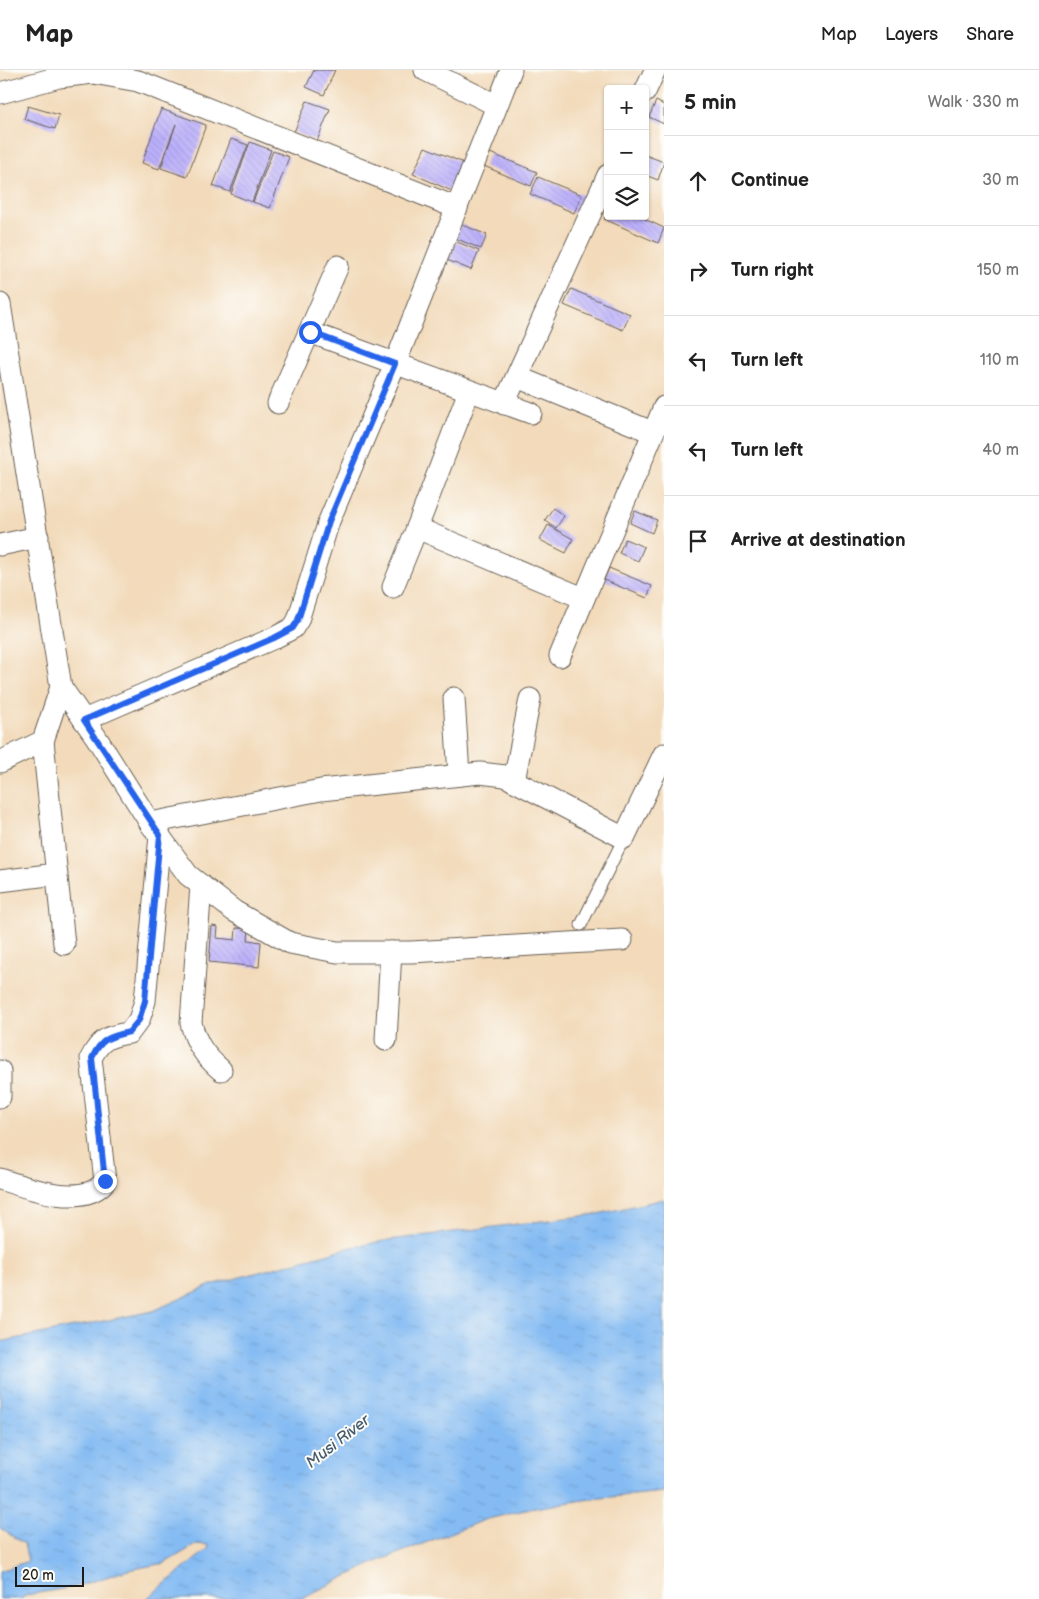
<!DOCTYPE html>
<html lang="en">
<head>
<meta charset="utf-8">
<style>
	:root { --surface:#fff; --page:#f6f6f6; --text:#222; --muted:#767676; --line:#e0e0e0 }
	body { margin:0; font-family:"Balsamiq Sans",sans-serif; background:var(--page); color:var(--text) }
	.controls { position:absolute; right:15px; top:15px; display:grid; overflow:hidden; border-radius:5px; box-shadow:0 1px 4px #0004 }
	.controls button { width:45px; height:45px; display:grid; place-items:center; padding:0; border:0; border-bottom:1px solid var(--line); background:var(--surface); color:var(--text); font:25px sans-serif }
	.scale { position:absolute; left:15px; bottom:12px; width:69px; box-sizing:border-box; padding-left:5px; border:2px solid #1c1c1c; border-top:0; font-size:14px; line-height:18px; white-space:nowrap; color:#1c1c1c; -webkit-text-stroke:4px #fdfcf7; paint-order:stroke }
	.stop { position:absolute; width:15px; height:15px; margin:-11px; border:4px solid #2563eb; border-radius:50%; background:#fff }
	.stop.end { background:#2563eb; border-color:#fff; box-shadow:0 1px 5px #0008 }
	.list { margin:0; padding:0; list-style:none }
	h2 { display:flex; justify-content:space-between; align-items:center; height:65px; margin:0; padding:0 20px; font-size:21px }
	h2 small { font-size:16px; font-weight:400; color:var(--muted) }
	.list li { display:grid; grid-template-columns:32px 1fr auto; gap:15px; align-items:center; box-sizing:border-box; height:90px; padding:0 20px; border-top:1px solid var(--line) }
	.list b { display:block; font-size:19px; white-space:nowrap }
	.list em { font-size:16px; font-style:normal; color:var(--muted) }
	.icon { flex:none; width:28px; height:28px; fill:none; stroke:currentColor; stroke-width:2; stroke-linecap:round; stroke-linejoin:round }
	.map { position:relative; flex:none; width:664px; height:1529px; overflow:hidden }
	header { display:flex; align-items:center; gap:30px; box-sizing:border-box; height:70px; padding:0 25px; background:var(--surface); border-bottom:1px solid var(--line) }
	header strong { font-size:24px }
	nav { display:flex; gap:28px; margin-inline-start:auto; font-size:18px }
	main { display:flex }
	aside { flex:1; background:var(--surface) }
	.map>svg:first-child { display:block }
	.water { fill:url(#water-ripples); stroke:#506c88 }
	.building { fill:url(#building-back-hatch) }
	.lines { fill:none; stroke-linecap:round; stroke-linejoin:round }
	.lane-casing { stroke:#675e53; stroke-width:13 }
	.street-casing { stroke:#675e53; stroke-width:23 }
	.lane { stroke:#fff; stroke-width:11 }
	.street { stroke:#fff; stroke-width:21 }
	.route { stroke:#2563eb; stroke-width:6 }
	.labels { text-anchor:middle; dominant-baseline:central; stroke-width:4; stroke-linejoin:round; paint-order:stroke }
	.water-label { font-size:16px; font-style:italic; fill:#465c72; stroke:#fdfcf7 }
</style>
</head>
<body>
<header>
<strong>Map</strong>
<nav><a>Map</a><a>Layers</a><a>Share</a></nav>
</header>
<main>
<div class="map">
<svg width="664" height="1529" viewBox="0 0 664 1529">
	<defs>
		<pattern id="water-ripples" width="26" height="14" patternUnits="userSpaceOnUse" patternTransform="scale(1.25)"><rect width="26" height="14" fill="#84bbf3"/><path d="M2 4q2-2 4 0t4 0M15 11q2-2 4 0t4 0" fill="none" stroke="#71a0d0"/></pattern>
		<pattern id="building-back-hatch" width="6" height="6" patternUnits="userSpaceOnUse" patternTransform="scale(1.25)"><rect width="6" height="6" fill="#bcb1fc"/><path d="M-1 5l2 2M0 0l6 6M5-1l2 2" fill="none" stroke="#a198d7"/></pattern>
	</defs>
	<rect width="100%" height="100%" fill="#fdfcf7"/>
	<filter id="ink" filterUnits="userSpaceOnUse"><feTurbulence type="fractalNoise" baseFrequency=".02" numOctaves="2"/><feDisplacementMap in="SourceGraphic" scale="10" xChannelSelector="R" yChannelSelector="G"/><feConvolveMatrix kernelMatrix="1 2 1 2 8 2 1 2 1" color-interpolation-filters="sRGB"/></filter>
	<filter id="wash" filterUnits="userSpaceOnUse"><feTurbulence type="fractalNoise" baseFrequency=".0096" numOctaves="4" result="noise"/><feDisplacementMap in="SourceGraphic" scale="20" xChannelSelector="R" yChannelSelector="G"/><feGaussianBlur stdDeviation="1.12" result="paint"/><feColorMatrix in="noise" values="0 0 0 0 0 0 0 0 0 0 0 0 0 0 0 0 0 1.4 0 .05"/><feComposite in="paint" operator="in"/></filter>
	<g filter="url(#wash)">
		<rect width="100%" height="100%" fill="#f2daba"/>
		<polygon class="water" points="664,1129 664,1422 590,1429 529,1439 484,1450 376,1492 300,1529 146,1529 208,1479 209,1475 197,1474 165,1493 128,1500 74,1517 27,1525 21,1529 0,1529 0,1501 28,1491 24,1474 0,1458 0,1272 153,1241 211,1215 352,1177 389,1170 598,1144"/>
		<g id="blocks">
			<g class="building">
				<polygon points="314,0 335,0 324,25 306,17"/>
				<polygon points="307,31 330,39 317,71 294,62"/>
				<polygon points="656,31 664,35 664,54 649,47"/>
				<polygon points="28,36 59,45 55,59 24,49"/>
				<polygon points="161,39 206,55 187,107 161,98 176,54 159,99 142,93"/>
				<polygon points="231,69 248,75 230,122 213,116"/>
				<polygon points="250,72 271,80 252,132 231,124"/>
				<polygon points="425,77 464,93 452,121 413,104"/>
				<polygon points="273,81 289,87 270,138 253,132"/>
				<polygon points="490,83 537,102 531,116 484,96"/>
				<polygon points="645,85 664,92 658,110 645,105"/>
				<polygon points="538,107 582,125 574,143 530,124"/>
				<polygon points="608,140 608,146 638,146 664,158 658,173 604,149"/>
				<polygon points="461,154 487,165 481,179 455,168"/>
				<polygon points="455,171 479,181 471,200 447,190"/>
				<polygon points="571,219 630,244 623,260 564,235"/>
				<polygon points="553,438 564,446 556,458 545,450"/>
				<polygon points="635,441 657,450 652,463 630,453"/>
				<polygon points="548,455 573,469 566,483 540,470"/>
				<polygon points="625,469 644,477 638,491 619,483"/>
				<polygon points="609,498 652,516 647,528 604,510"/>
				<polygon points="212,856 218,857 217,868 235,870 236,858 249,859 248,870 261,872 259,897 209,892"/>
			</g>
		</g>
	</g>
	<g filter="url(#ink)">
		<use href="#blocks" fill-opacity="0" stroke="#675e53" stroke-width="1"/>
		<g class="lines">
			<g class="lane-casing">
				<polyline id="lane" points="581,855 624,768"/>
			</g>
			<g class="street-casing">
				<g id="street">
					<polyline points="425,0 496,35"/>
					<polyline points="645,22 655,0"/>
					<polyline points="0,23 59,7 93,3 138,11 457,138"/>
					<polyline points="0,234 61,617 96,667 150,753 188,805 234,841 290,873 337,882 411,882 622,870"/>
					<polyline points="309,262 531,343"/>
					<polyline points="517,307 652,362"/>
					<polyline points="278,333 338,196"/>
					<polyline points="504,334 608,105"/>
					<polyline points="417,458 469,321"/>
					<polyline points="0,475 38,467"/>
					<polyline points="393,517 417,458 583,528"/>
					<polyline points="560,586 664,337"/>
					<polyline points="454,628 459,705"/>
					<polyline points="84,650 274,568 293,558 298,550 329,451 395,294 511,0"/>
					<polyline points="43,671 64,874"/>
					<polyline points="0,692 43,671 61,617"/>
					<polyline points="514,711 530,629"/>
					<polyline points="150,753 321,720 480,703 505,706 624,768 664,684"/>
					<polyline points="0,811 56,804"/>
					<path d="M201,815L191,953C196,974 205,986 221,1000"/>
					<polyline points="386,970 391,882"/>
					<polyline points="0,1001 0,1027"/>
					<path d="M0,1109C27,1118 85,1139 105,1111L91,988C101,969 108,966 129,963L139,950L145,931L160,765"/>
				</g>
			</g>
			<use href="#lane" class="lane"/>
			<use href="#street" class="street"/>
		</g>
	</g>
	<g class="lines" filter="url(#ink)">
		<path class="route" d="M105,1111L92,988C101,969 108,967 129,962L139,950L145,931L160,765L84,650L274,568L293,558L298,550L329,451L395,294L310,262"/>
	</g>
	<g class="labels">
		<g class="water-label">
			<text transform="translate(338 1372) rotate(-38)">Musi River</text>
		</g>
	</g>
</svg>
<div class="controls">
<button>+</button>
<button>−</button>
<button><svg class="icon" aria-label="layers" viewBox="0 0 24 24"><path d="M12 4l9 5-9 5-9-5zM3 14l9 5 9-5"/></svg></button>
</div>
<div class="scale">20 m</div>
<div class="stop" style="left:310px;top:262px"></div>
<div class="stop end" style="left:105px;top:1111px"></div>
</div>
<aside>
<h2>5 min<small>Walk · 330 m</small></h2>
<ul class="list">
<li><svg class="icon" aria-label="ahead" viewBox="0 0 24 24"><path d="M12 20V5M6 11l6-6 6 6"/></svg><div><b>Continue</b></div><em>30 m</em></li>
<li><svg class="icon" aria-label="right" viewBox="0 0 24 24"><path d="M7 20v-9h11M14 6l5 5-5 5"/></svg><div><b>Turn right</b></div><em>150 m</em></li>
<li><svg class="icon" aria-label="left" viewBox="0 0 24 24"><path d="M17 20v-9H6M10 6l-5 5 5 5"/></svg><div><b>Turn left</b></div><em>110 m</em></li>
<li><svg class="icon" aria-label="left" viewBox="0 0 24 24"><path d="M17 20v-9H6M10 6l-5 5 5 5"/></svg><div><b>Turn left</b></div><em>40 m</em></li>
<li><svg class="icon" aria-label="arrive" viewBox="0 0 24 24"><path d="M6 21V4h12l-3 4 3 4H6"/></svg><div><b>Arrive at destination</b></div></li>
</ul>
</aside>
</main>
</body>
</html>
